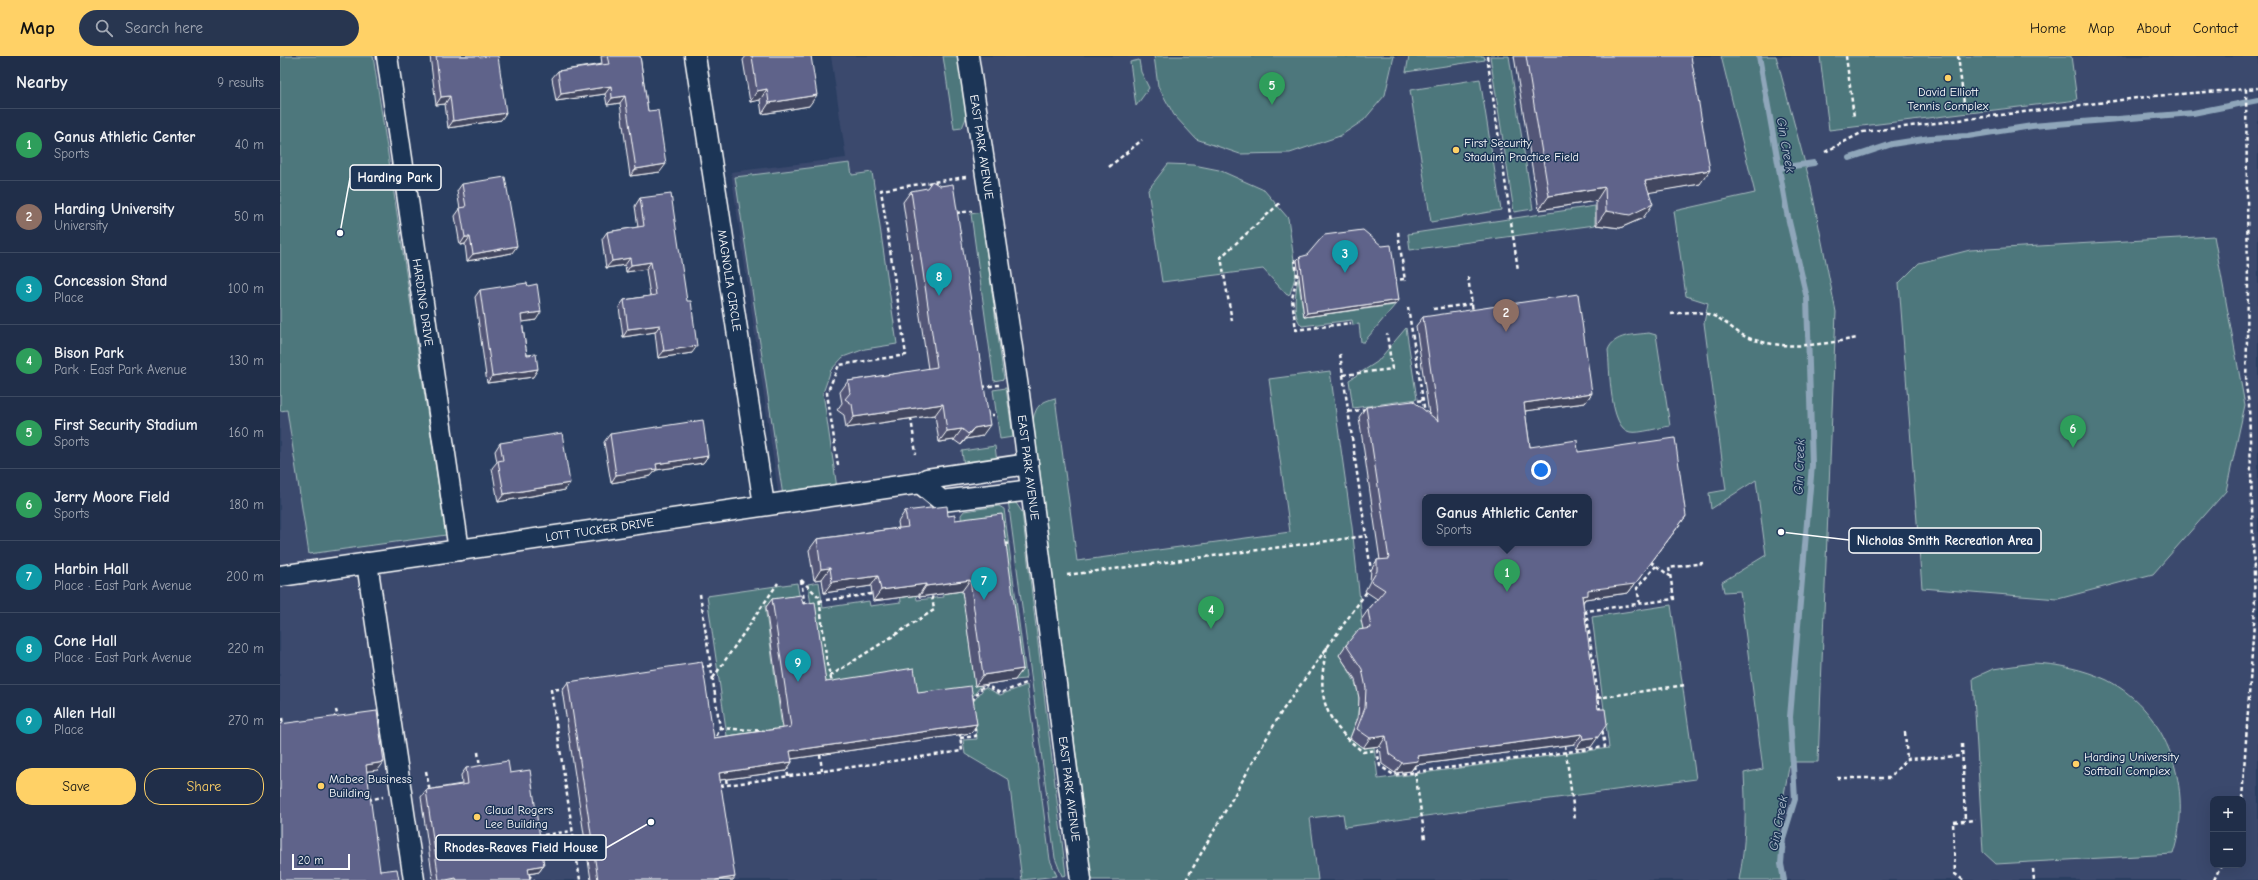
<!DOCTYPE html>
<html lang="en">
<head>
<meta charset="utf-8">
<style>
	:root { --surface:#202e49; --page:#283650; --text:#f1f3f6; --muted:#a2a8b4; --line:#3d4a61; --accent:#ffd166 }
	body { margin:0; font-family:"Comic Neue",sans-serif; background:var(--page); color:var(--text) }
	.controls { position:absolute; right:12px; bottom:12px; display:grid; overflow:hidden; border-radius:8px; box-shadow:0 4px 16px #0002 }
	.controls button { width:36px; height:36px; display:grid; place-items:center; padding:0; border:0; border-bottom:1px solid var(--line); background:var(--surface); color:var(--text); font:20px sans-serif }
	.scale { position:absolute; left:12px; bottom:10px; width:58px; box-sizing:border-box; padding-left:4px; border:2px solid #fff; border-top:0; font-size:11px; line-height:14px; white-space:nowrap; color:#fff; -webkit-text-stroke:3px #1d3557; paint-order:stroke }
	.you { position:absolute; left:1261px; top:414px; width:14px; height:14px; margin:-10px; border:3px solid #fff; border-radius:50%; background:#1a73e8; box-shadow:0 0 0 6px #1a73e833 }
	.badge { display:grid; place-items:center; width:26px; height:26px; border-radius:50%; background:var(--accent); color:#fff; font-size:13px; font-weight:700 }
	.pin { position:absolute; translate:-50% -33px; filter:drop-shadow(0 1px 2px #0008) }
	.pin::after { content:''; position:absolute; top:21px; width:14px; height:12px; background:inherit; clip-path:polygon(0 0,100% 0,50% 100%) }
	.popup { position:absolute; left:1142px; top:438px; width:170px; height:52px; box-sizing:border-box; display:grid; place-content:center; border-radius:8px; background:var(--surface); filter:drop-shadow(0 1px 3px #0005); font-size:13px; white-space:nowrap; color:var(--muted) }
	.popup b { font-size:15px; color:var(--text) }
	.popup::after { content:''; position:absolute; left:50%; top:100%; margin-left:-8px; border:8px solid transparent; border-top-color:var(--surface) }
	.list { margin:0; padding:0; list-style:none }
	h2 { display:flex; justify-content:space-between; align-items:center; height:52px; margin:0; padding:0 16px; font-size:17px }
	h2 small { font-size:13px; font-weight:400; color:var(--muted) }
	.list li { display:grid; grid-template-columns:26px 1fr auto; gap:12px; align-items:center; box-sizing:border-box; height:72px; padding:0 16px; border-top:1px solid var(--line) }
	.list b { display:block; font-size:15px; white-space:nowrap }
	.list p { margin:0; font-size:13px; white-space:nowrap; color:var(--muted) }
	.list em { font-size:13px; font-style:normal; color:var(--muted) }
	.actions { display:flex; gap:8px; padding:12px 16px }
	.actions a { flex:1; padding:9px 0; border:1px solid var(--accent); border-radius:16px; text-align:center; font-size:14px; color:var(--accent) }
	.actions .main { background:var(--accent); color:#111 }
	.icon { flex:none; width:22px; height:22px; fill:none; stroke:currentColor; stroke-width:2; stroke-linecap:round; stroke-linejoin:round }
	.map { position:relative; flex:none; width:1978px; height:824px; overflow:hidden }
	header { display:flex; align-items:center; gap:24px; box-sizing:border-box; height:56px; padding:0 20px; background:var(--accent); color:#111 }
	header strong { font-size:19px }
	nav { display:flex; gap:22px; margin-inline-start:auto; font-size:14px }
	.search { width:280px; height:36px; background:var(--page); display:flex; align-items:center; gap:10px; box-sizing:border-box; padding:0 14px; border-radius:22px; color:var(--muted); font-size:15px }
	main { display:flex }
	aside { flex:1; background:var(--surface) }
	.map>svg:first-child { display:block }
	.built { fill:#3a496d; fill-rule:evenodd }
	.green { fill:#4e777c; stroke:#a6bbbe }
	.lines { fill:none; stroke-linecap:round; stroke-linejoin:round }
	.stream { stroke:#8fa6ba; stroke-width:6 }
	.minor-casing { stroke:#fff; stroke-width:23 }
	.path { stroke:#fff; stroke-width:2.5; stroke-dasharray:4 3; stroke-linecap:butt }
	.minor { stroke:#1d3557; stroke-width:20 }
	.wall { fill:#525677; stroke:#fff }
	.shaded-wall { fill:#424661; stroke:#fff }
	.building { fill:#5f648a; stroke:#fff; fill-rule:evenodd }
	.poi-dot { fill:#ffd166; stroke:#1d3557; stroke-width:1.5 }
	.labels { text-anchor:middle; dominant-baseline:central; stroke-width:3; stroke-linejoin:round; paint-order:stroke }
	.poi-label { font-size:12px; fill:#fff; stroke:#1d3557; text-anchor:start }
	.street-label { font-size:12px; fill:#fff; stroke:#1d3557 }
	.water-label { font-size:13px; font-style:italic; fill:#b5c3d1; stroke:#1d3557 }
	.leader { fill:none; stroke:#fff; stroke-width:1.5 }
	.callout-dot { fill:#fff; stroke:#1d3557; stroke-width:1.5 }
	.callout { fill:#1d3557; stroke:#fff; stroke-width:1.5 }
	.callout-label { font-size:13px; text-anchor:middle; font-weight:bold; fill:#fff }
</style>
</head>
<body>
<header>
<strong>Map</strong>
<div class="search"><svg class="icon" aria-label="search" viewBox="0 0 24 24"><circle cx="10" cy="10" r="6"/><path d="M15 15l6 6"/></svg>Search here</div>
<nav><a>Home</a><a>Map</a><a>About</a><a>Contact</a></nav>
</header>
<main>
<aside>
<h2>Nearby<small>9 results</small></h2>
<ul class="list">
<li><span class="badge" style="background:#2e9e5b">1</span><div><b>Ganus Athletic Center</b><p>Sports</p></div><em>40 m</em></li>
<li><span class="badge" style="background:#8d6e63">2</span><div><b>Harding University</b><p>University</p></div><em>50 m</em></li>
<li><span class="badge" style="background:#0f9aa8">3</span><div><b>Concession Stand</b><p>Place</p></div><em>100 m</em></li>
<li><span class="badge" style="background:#2e9e5b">4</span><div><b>Bison Park</b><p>Park · East Park Avenue</p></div><em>130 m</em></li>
<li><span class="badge" style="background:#2e9e5b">5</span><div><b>First Security Stadium</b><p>Sports</p></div><em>160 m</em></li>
<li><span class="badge" style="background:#2e9e5b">6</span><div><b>Jerry Moore Field</b><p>Sports</p></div><em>180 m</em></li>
<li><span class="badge" style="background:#0f9aa8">7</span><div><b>Harbin Hall</b><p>Place · East Park Avenue</p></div><em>200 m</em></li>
<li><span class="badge" style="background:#0f9aa8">8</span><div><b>Cone Hall</b><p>Place · East Park Avenue</p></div><em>220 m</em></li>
<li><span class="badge" style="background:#0f9aa8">9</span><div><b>Allen Hall</b><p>Place</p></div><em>270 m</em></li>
</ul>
<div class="actions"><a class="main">Save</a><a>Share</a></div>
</aside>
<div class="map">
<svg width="1978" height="824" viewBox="0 0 1978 824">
	<rect width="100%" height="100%" fill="#2a3e61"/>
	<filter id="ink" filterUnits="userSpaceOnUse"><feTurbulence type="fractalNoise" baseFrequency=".025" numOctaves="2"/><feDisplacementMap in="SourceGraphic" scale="8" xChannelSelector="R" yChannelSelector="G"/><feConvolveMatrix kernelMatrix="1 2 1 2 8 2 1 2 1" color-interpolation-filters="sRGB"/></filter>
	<g filter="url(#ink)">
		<path class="built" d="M0,0H98L174,501L501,455L451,116L566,102L551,0H1978V824H0ZM1145,441H1309V487H1145ZM1933,743H1963V809H1933Z"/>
		<g class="green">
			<polygon points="0,0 93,0 166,479 29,498 7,354 0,355"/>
			<polygon points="663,0 679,0 688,57 682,72 674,73"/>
			<polygon points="874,0 1114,0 1105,39 1084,64 1060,80 1010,97 960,98 916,83 894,59 878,30"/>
			<polygon points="1129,0 1204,0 1205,4 1126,16"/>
			<polygon points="1210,0 1229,0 1253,153 1234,156"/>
			<path d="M1441,0H1496L1530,126L1556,256L1538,706H1510L1499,765L1501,824H1459C1466,789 1466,753 1464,717L1483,713L1460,535L1444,536L1442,526L1486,499L1476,424L1431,453L1429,437L1446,434L1424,267L1428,247L1406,240L1394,155L1475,137Z"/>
			<polygon points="1540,0 1791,0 1797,44 1549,74"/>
			<polygon points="859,4 861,16 869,32 856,50 850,6"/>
			<polygon points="1200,23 1221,154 1151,166 1130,34"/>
			<polygon points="570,107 572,119 592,116 617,288 585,293 563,301 551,314 543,337 557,432 503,440 455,121"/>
			<polygon points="888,108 914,109 939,114 984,134 1008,162 1016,218 1010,238 1007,239 983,213 882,226 868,134"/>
			<polygon points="1315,150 1315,169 1130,194 1128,178"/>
			<polygon points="701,156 724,323 714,325 691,158"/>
			<polygon points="1934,180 1965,349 1946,435 1873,518 1778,543 1642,532 1619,227 1639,207 1690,194"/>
			<path d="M1018,222L1024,261L1115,249L1084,286H1081L1079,268L1073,269L1072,264L1022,270C1011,259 1016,236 1018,222Z"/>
			<polygon points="1126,272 1137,343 1073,352 1069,324 1097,306"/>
			<path d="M1369,277L1376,279L1377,285L1390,370C1381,371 1359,378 1350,376C1329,372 1330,312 1328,294C1334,278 1354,279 1369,277Z"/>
			<path d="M1050,315L1072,471L1084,582L1059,599C1081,632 1085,644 1070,682L1094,691L1098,723L1329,692L1312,561L1391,549L1416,723L1065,771L1063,758L1030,762L1038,824H812L753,364C756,349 761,346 775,342L797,505L1010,476L989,323Z"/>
			<polygon points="726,332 733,381 720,383 713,334"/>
			<polygon points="715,390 717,406 684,411 682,395"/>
			<polygon points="728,444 736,447 742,456 786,819 782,820 775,802"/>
			<polygon points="719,450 724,453 746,620 745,623 735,624 682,473 681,459 684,455"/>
			<polygon points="680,518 694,621 708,620 688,647 636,643 542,630 528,528 539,526 543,552 589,545 590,550 621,546 619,529 634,528 637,544 664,541 661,521"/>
			<polygon points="517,527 520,544 485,550 503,679 448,687 427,540"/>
			<path d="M1753,607C1778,608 1803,613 1827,624C1889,656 1914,734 1893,798L1716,808L1703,796L1693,622L1713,613Z"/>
			<polygon points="747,629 770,804 777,820 742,824 729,724 685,698 683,684 697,683 693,646 705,631 720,639"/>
		</g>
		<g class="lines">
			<g class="stream">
				<polyline points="1479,0 1507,157 1527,242 1532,409 1510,661 1515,743 1503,782 1501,808 1504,824"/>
				<polyline points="1570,102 1612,88 1650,82 1688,80 1752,70 1913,57 1978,44"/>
				<polyline points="1499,112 1534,107"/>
			</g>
			<g class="minor-casing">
				<g id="minor">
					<path id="s1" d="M107,0L179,494"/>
					<path id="s2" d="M415,0L484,449"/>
					<path id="s3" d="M688,0L739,338L801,824"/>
					<polyline points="640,427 662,445 751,434"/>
					<polyline points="87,507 134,824"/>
					<path id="s4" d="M0,520L640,427L647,423L748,408"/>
				</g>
			</g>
			<g class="path">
				<polyline points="1207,0 1238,214"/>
				<polyline points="1566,0 1574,61"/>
				<polyline points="1678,0 1684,47"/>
				<polyline points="1545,96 1583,76 1874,40 1966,33"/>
				<polyline points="829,111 862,84"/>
				<polyline points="676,157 692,155"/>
				<polyline points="1118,176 1125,225"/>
				<polyline points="1015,203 1017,220 1012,243 1016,274 1071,267"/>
				<polyline points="1188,221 1193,256"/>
				<polyline points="1113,224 1125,223"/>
				<polyline points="1128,251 1145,357"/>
				<polyline points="1153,253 1192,248"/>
				<path d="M1391,258C1407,256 1423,254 1438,262C1448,268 1456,276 1466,281C1502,295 1540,289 1577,282"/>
				<polyline points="952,265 941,201 1000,147"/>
				<polyline points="1060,298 1091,515"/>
				<polyline points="1063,319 1112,313 1107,278"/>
				<polyline points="702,331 719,329"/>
				<polyline points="1131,346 1143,344"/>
				<polyline points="707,356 708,359 714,359"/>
				<polyline points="1068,356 1087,353"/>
				<polyline points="631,362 636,398"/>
				<polyline points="558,409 547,337 559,309 626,299 601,134 686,121"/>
				<polyline points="724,488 731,487"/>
				<polyline points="1371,506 1390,520"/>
				<polyline points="787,519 1086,480"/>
				<polyline points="521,524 539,541 547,608 552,626"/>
				<polyline points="521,524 525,551"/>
				<polyline points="420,538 440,672 435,684"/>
				<polyline points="539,545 592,538"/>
				<polyline points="1360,548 1357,532 1376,510"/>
				<path d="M1047,591C1036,640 1043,664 1083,696L1097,694L1100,710L1114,719L1325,691L1322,672"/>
				<polyline points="420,611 431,610"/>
				<polyline points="550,620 654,554 652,540"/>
				<polyline points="433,622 498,527"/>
				<polyline points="704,628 720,637 749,626"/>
				<polyline points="286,632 271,634 300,824"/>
				<polyline points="1317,642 1405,629"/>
				<polyline points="692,645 706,626"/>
				<polyline points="1320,655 1306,555 1394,543 1389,512 1423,507"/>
				<polyline points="2,662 3,670"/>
				<polyline points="53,663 57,658 56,654"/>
				<polyline points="440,672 486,675"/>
				<polyline points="1625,676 1627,703"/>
				<polyline points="680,682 696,680 694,669"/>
				<polyline points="1682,688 1685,765"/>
				<polyline points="1285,689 1295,764"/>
				<polyline points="198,696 200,711"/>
				<polyline points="540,698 542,715"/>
				<polyline points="1134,709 1145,783"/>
				<polyline points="507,710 508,720"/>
				<polyline points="146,715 150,736"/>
				<polyline points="1557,722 1609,722 1627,703 1682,700"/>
				<polyline points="446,723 447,729"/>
				<polyline points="440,730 682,695 680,679"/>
				<polyline points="1962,743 1975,552 1969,348 1966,330 1968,235 1966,33 1978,32"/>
				<polyline points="88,744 103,741"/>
				<polyline points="257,780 292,775"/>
				<polyline points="1753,813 1754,824"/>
				<polyline points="248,819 254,824"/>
				<polyline points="906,824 1002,655 1088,534"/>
				<polyline points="1683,824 1675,818 1673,766 1695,764"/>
				<polyline points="1934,824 1941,809"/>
			</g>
			<use href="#minor" class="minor"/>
		</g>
		<g class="wall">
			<polygon points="150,0 198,0 221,64 168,72 165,48 156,49"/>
			<polygon points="321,0 360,0 368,55 380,116 350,120 340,47 327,49 325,38 276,45 272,22 278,15 322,8"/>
			<polygon points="466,0 531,0 529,50 482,58 480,44 470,46 463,4"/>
			<polygon points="1234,0 1411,0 1420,128 1369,136 1363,162 1340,172 1316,169 1316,145 1259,154"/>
			<polygon points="182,128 232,197 187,205 185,188 180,189 175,160 180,153 177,135"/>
			<polygon points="631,135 702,380 686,383 681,389 674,384 659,386 655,359 566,372 564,359 557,354 562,347 560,336 568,325 648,313 623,146"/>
			<polygon points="360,142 412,297 378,302 375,276 343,281 339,251 344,244 370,240 366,213 346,216 345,209 326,212 322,183 327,176 358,171 355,150"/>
			<polygon points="1020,201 1119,244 1116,248 1024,261 1017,204"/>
			<polygon points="200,234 256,264 242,266 247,299 253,321 207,327 195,241"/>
			<polygon points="1143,261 1312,337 1305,347 1245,355 1250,391 1298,396 1406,460 1348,537 1305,543 1303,547 1311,691 1296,693 1295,688 1135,709 1131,715 1115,717 1102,708 1100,690 1083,692 1070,682 1078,662 1079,642 1075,623 1059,599 1066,589 1083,573 1081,564 1088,554 1097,543 1085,535 1090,525 1091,514 1097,504 1100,504 1079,361 1086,351 1149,358 1136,270"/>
			<polygon points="330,378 428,400 423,407 376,414 371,420 331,427 324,386"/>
			<polygon points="220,387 285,434 218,446 212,412 217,406 215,395"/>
			<polygon points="625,455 668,460 675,464 735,624 695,630 682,535 639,541 639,539 593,545 591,530 544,537 542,523 534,524 529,494 537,483 619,472 618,466"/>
			<polygon points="492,543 523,548 546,626 638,637 697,668 691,677 511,703 512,706 506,715 440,724 453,824 311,824 282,634 288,626 434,682 503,672 486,551"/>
			<polygon points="186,712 230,717 264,809 259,816 249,818 250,824 153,824 141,741 146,734 182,728 181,719"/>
		</g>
		<g class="shaded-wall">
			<polygon points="331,30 325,38 276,45 281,38"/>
			<polygon points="487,33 480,44 470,46 477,35"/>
			<polygon points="537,39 529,50 482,58 489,47"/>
			<polygon points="170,40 165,48 156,49 161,41"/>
			<polygon points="345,40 340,47 327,49 332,42"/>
			<polygon points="226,57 221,64 168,72 173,65"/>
			<polygon points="386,108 380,116 350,120 356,113"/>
			<polygon points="1430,114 1420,128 1355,139 1365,125"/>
			<polygon points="1325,131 1316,145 1259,154 1269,140"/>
			<polygon points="1373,148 1363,162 1340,172 1316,169 1326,155"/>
			<polygon points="185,181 190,181 185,188 180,189"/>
			<polygon points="237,190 232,197 187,205 193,198"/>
			<polygon points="350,202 345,209 326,212 332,205"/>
			<polygon points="371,206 366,213 346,216 351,209"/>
			<polygon points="1119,244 1116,248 1024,261 1027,257"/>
			<polygon points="261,256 256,264 236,267 241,259"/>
			<polygon points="380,269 375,276 343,281 348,273"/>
			<polygon points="417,290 412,297 378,302 384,295"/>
			<polygon points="258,313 253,321 207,327 212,320"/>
			<polygon points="1312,337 1305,347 1237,356 1244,347"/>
			<polygon points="663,348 655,359 566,372 574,361"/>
			<polygon points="710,369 702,380 686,383 681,389 694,372"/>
			<polygon points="682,373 674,384 659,386 667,375"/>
			<polygon points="428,400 423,407 376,414 371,420 331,427 336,419 376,408"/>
			<polygon points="290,427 285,434 218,446 224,438"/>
			<polygon points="1406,460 1348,537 1305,543 1301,548 1302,540 1308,534"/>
			<polygon points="550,512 542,523 534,524 541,513"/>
			<polygon points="598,520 591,530 544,537 552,526"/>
			<polygon points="690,524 682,535 639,541 646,530"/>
			<polygon points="646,528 639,539 593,545 601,534"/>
			<polygon points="743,613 735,624 695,630 703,619"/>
			<polygon points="697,668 691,677 504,704 510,695"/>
			<polygon points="1302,678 1295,688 1135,709 1131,715 1115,717 1122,707 1137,700"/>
			<polygon points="1106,680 1100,690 1083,692 1090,682"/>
			<polygon points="1318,681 1311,691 1296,693 1303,683"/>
			<polygon points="104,706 98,714 81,716 86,709"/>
			<polygon points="512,706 506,715 433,725 439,717"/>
			<polygon points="264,809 259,816 243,819 248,812"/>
			<polygon points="455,821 453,824 435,824"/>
		</g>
		<g class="building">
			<polygon points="156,0 198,0 199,1 207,0 218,0 226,57 173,65 170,40 161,41"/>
			<polygon points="327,0 360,0 368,55 378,54 386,108 356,113 345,40 332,42 331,30 281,38 278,15 329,8"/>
			<polygon points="472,0 531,0 537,39 489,47 487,33 477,35"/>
			<polygon points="1246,0 1411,0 1430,114 1365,125 1373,148 1350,159 1326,155 1325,131 1269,140"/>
			<polygon points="225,121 237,190 193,198 190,181 185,181 180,152 186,151 182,128"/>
			<polygon points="652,125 660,130 673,128 710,369 694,372 688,378 682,373 667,375 663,348 574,361 572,348 565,343 570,337 568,325 657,311 631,135 647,132"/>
			<polygon points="391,138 407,245 411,245 417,290 384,295 380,269 348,273 344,244 376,239 371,206 351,209 350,202 332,205 327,176 364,170 360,142"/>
			<polygon points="1083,174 1102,190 1111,189 1119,244 1027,257 1020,201 1027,199 1044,179"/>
			<polygon points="247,227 248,230 257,228 261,256 241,259 247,299 256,298 258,313 212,320 200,234"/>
			<path d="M1298,238L1312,337L1244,347L1250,391L1297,384L1298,396L1395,382L1406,460L1355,528L1308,534V539L1302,540L1318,653H1325L1327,668L1318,681L1303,683L1302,678L1137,700L1138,705L1122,707L1109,698L1106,680L1090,682L1077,673L1085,652L1086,632L1082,613L1066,589L1078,574L1091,572L1088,554L1105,534L1091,525L1097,515V504L1109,503L1086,351L1133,345L1158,365L1143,261ZM1145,441H1309V487H1145Z"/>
			<polygon points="423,364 428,400 376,408 377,413 336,419 330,378"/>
			<polygon points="282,377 290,427 224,438 218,405 223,404 220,387"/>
			<polygon points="667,450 668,460 675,459 675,464 722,458 743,613 703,619 690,524 646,530 646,528 601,534 598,520 552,526 550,512 541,513 537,483 628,471 625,455"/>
			<polygon points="521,539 523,548 535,546 546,626 634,612 638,637 691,630 697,668 510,695 512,706 439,717 455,821 435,824 318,824 288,626 422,606 434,682 511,671 492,543"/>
			<polygon points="97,655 104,706 86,709 100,815 117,813 119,824 0,824 0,668"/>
			<polygon points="228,705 230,717 250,714 264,809 248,812 250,824 177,824 176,822 166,824 159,824 146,734 188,728 186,712"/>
		</g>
	</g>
	<g class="poi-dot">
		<circle cx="1668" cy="22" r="4"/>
		<circle cx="1176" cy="94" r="4"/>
		<circle cx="1796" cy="708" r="4"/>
		<circle cx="41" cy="730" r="4"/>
		<circle cx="197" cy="761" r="4"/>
	</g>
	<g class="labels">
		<g class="poi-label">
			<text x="1668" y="36" text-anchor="middle">David Elliott<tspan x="1668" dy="14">Tennis Complex</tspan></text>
			<text x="1184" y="87">First Security<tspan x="1184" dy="14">Staduim Practice Field</tspan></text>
			<text x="1804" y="701">Harding University<tspan x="1804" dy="14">Softball Complex</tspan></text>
			<text x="49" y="723">Mabee Business<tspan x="49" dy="14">Building</tspan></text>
			<text x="205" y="754">Claud Rogers<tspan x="205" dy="14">Lee Building</tspan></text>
		</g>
		<g class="street-label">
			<text stroke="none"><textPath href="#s3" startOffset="92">EAST PARK AVENUE</textPath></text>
			<text stroke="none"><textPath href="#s2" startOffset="227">MAGNOLIA CIRCLE</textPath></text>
			<text stroke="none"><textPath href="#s1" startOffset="249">HARDING DRIVE</textPath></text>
			<text stroke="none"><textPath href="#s3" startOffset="416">EAST PARK AVENUE</textPath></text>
			<text stroke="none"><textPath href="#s4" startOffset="323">LOTT TUCKER DRIVE</textPath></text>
			<text stroke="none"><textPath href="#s3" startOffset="740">EAST PARK AVENUE</textPath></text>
		</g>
		<g class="water-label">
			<text transform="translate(1506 89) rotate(80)">Gin Creek</text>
			<text transform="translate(1519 411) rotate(-88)">Gin Creek</text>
			<text transform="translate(1498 767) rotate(-79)">Gin Creek</text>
		</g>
	</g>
	<path class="leader" d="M60 177L70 122M1501 476L1569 484M371 766L326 792"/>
	<g class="callout-dot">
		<circle cx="60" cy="177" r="4"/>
		<circle cx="1501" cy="476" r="4"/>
		<circle cx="371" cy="766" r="4"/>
	</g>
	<g class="callout">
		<rect x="70" y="109" width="91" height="25" rx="4"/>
		<rect x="1569" y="472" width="192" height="25" rx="4"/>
		<rect x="156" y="779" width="170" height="25" rx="4"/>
	</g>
	<g class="callout-label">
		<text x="115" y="126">Harding Park</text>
		<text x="1665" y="489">Nicholas Smith Recreation Area</text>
		<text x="241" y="796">Rhodes-Reaves Field House</text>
	</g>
</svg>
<div class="controls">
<button>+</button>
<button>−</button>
</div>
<div class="scale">20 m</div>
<div class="you"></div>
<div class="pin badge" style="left:1227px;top:536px;background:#2e9e5b">1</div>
<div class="popup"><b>Ganus Athletic Center</b>Sports</div>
<div class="pin badge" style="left:1226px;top:276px;background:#8d6e63">2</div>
<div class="pin badge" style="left:1065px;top:217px;background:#0f9aa8">3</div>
<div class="pin badge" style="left:931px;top:573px;background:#2e9e5b">4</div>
<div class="pin badge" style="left:992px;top:49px;background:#2e9e5b">5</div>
<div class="pin badge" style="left:1793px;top:392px;background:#2e9e5b">6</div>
<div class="pin badge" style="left:704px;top:544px;background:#0f9aa8">7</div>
<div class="pin badge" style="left:659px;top:240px;background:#0f9aa8">8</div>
<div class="pin badge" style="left:518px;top:626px;background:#0f9aa8">9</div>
</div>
</main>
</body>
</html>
